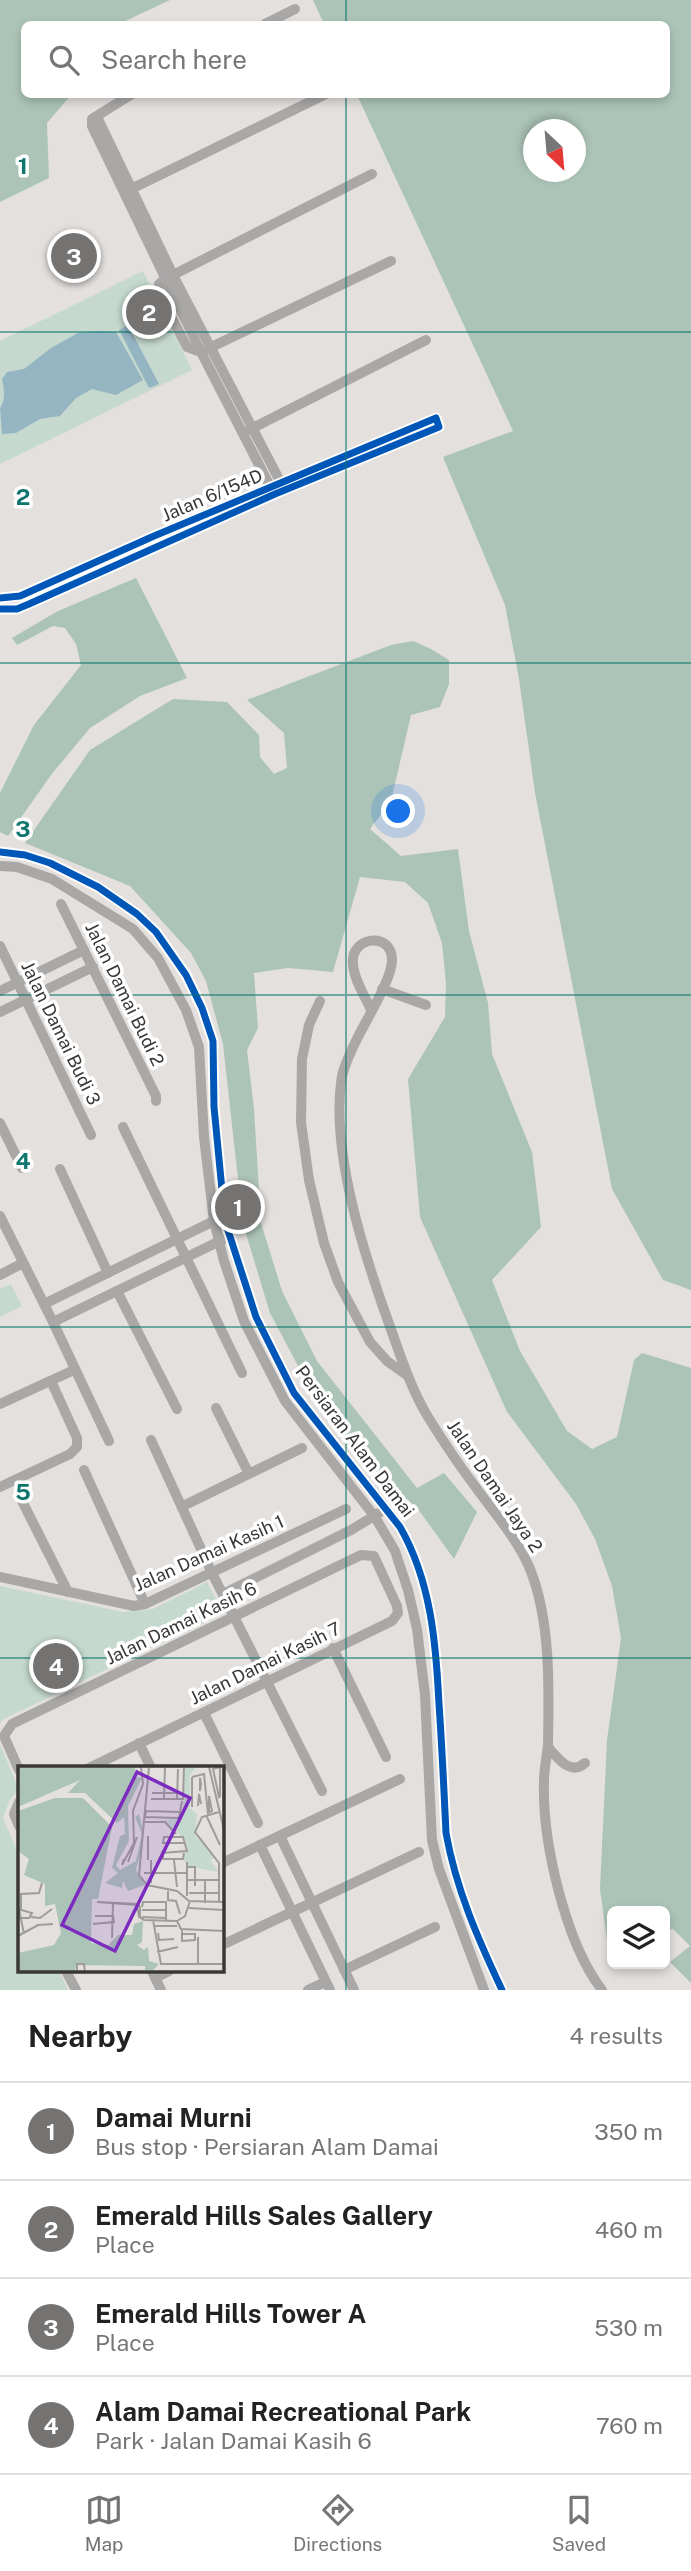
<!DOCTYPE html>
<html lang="en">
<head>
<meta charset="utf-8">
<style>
	:root { --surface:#fff; --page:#f2f2f2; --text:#222; --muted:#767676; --line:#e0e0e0; --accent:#757371 }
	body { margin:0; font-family:"Public Sans",sans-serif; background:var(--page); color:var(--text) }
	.controls { position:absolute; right:21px; bottom:21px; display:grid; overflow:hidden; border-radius:10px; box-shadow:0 4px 10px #0003 }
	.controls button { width:63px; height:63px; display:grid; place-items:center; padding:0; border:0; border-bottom:2px solid var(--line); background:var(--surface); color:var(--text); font:35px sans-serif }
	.compass { position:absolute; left:523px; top:119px; width:63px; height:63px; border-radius:50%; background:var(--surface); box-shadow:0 4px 10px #0003; rotate:154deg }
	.you { position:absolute; left:399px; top:812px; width:24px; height:24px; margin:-18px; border:5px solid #fff; border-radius:50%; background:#1a73e8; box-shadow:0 0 0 10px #1a73e833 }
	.badge { display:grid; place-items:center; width:46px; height:46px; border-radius:50%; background:var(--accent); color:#fff; font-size:23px; font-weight:700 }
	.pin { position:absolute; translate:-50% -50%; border:4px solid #fff; box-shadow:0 2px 7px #0006 }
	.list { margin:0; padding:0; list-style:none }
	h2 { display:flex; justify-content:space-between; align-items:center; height:91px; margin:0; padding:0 28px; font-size:30px }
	h2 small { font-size:23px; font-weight:400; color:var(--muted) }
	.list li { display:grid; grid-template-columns:46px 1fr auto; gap:21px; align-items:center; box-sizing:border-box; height:98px; padding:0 28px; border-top:2px solid var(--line) }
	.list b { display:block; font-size:26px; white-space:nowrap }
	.list p { margin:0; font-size:23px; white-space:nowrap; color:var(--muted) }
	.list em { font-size:23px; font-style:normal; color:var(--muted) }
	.icon { flex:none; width:38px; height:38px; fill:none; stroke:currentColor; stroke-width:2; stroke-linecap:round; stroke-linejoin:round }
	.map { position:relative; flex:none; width:691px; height:1990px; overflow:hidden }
	.search { position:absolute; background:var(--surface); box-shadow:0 4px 10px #0003; left:21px; right:21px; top:21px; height:77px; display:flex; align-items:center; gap:18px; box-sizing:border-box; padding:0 24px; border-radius:10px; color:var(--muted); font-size:26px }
	.sheet { height:483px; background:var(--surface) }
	nav { display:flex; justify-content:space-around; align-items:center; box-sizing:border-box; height:98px; border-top:2px solid var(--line); background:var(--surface); font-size:19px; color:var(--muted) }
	nav a { display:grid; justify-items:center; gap:4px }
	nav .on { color:var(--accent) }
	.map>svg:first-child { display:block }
	.green { fill:#c5d9ce }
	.forest { fill:#acc4b7; fill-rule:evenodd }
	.water { fill:#95b5c3 }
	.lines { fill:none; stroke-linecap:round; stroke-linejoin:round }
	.minor { stroke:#a9a8a7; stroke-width:10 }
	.cycleway-casing { stroke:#fff; stroke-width:11 }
	.cycleway { stroke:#0057b8; stroke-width:7 }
	.grid { fill:none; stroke:#0f766e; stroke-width:2; stroke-opacity:0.55 }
	.labels { text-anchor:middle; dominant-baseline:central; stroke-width:7; stroke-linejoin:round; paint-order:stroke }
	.street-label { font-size:18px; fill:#3a3837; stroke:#fff }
	.inset-road { fill:none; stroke:#9f9d9b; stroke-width:2 }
	.view { fill:#7b2cbf; fill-opacity:0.15; stroke:#7b2cbf; stroke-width:3.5 }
	.inset-edge { fill:none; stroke:#3a3837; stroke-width:3.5 }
	.grid-label { font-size:23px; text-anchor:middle; font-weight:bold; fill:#0f766e; stroke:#fff; stroke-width:7; stroke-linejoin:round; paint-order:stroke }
</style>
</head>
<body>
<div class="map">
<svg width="691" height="1990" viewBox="0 0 691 1990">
	<rect width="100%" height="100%" fill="#e3e0de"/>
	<g class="green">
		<polygon points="143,271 192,370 0,464 0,341"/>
		<polygon points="11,1284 22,1306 0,1317 0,1289"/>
		<polygon points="207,1582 223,1613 2,1720 0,1724 0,1586 123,1612 153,1609"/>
		<polygon points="0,1744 19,1790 10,1799 3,1818 19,1855 19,1971 59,1971 68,1990 0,1990"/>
	</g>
	<g class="forest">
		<polygon points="0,0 170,0 119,24 24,24 24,94 71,95 47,123 49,178 0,202"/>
		<path d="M313,0H691V1290L663,1280L612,1189L535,793L519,679L505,605L443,457L513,431L357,95L666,94V24H324ZM534,130H576V172H534Z"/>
		<polygon points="136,578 187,678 140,696 90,728 51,775 8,836 0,832 0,793 34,725 81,665 76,644 65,628 53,626 17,645 12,638 58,611"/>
		<polygon points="413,641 431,649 449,660 449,684 440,707 411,715 391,801 370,829 401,856 458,849 469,931 488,1003 492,1054 532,1152 541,1227 492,1280 520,1351 567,1431 592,1449 617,1437 634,1360 642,1353 691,1368 691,1983 670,1962 690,1946 673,1929 665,1932 665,1911 612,1911 612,1953 609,1955 600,1889 607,1740 621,1638 612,1586 595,1539 576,1504 507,1412 420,1217 408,1079 445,1017 446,983 442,943 428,903 405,882 360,877 333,972 288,968 254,973 258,1028 247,1050 254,1109 261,1223 282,1291 317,1361 417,1488 444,1473 477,1512 454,1559 418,1509 354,1451 306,1381 270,1313 243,1224 223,1044 206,981 191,953 130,886 25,843 90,750 173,699 227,702 259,735 260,757 274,774 287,768 284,733 247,700 391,645"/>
	</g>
	<g class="water">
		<polygon points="128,325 159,384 149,388 119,330"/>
		<path d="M97,331L116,332L143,380L116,395L92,389L76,398L60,416L40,419L16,433L2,434L0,408C6,400 4,388 2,379L7,372L24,369L51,348L78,333Z"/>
	</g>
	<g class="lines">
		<g class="minor">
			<polyline points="265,24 295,9"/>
			<polyline points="132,94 92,119 92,126 201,352 273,492"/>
			<polyline points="97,117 173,275 284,489"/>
			<polyline points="372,174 165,279 159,284 160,295 187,347 201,352 391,261"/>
			<polyline points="127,191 326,94"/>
			<polyline points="249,430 426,340"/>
			<polyline points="0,598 20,596 154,536 436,418 439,427 275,494 29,604 17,609 0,609"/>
			<path d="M0,852L25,855L50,863L98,887L137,914L156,932L186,975L202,1008L213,1041L214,1107L225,1221L256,1317L294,1393L400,1527C431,1581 436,1643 439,1704C442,1747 444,1790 446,1833C456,1889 478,1939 502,1990"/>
			<polyline points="0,866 17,867 52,879 133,929 158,958 186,1010 199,1047 204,1137 214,1221 224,1261 244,1321 285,1401 375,1517 395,1551 408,1590 417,1629 425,1695 432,1840 439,1869 484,1990"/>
			<polyline points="61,904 156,1096 156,1101"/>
			<polyline points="0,946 91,1135"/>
			<polyline points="382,989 426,1005"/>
			<polyline points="0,991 84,950"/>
			<polyline points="320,1001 309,1025 302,1059 301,1122 309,1180 324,1243 338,1282 370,1342 387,1361 408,1376"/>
			<path d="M371,1010C365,996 354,980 353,964C350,936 392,931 392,960C392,980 364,1023 355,1043C349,1056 342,1070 341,1083C332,1155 364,1254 388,1321C400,1354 410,1387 428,1417C444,1443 461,1468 480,1493C497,1516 519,1542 530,1569C551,1621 549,1689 548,1744C547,1757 544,1769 544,1781C542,1841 565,1942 602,1990"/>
			<polyline points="0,1012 93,967"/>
			<polyline points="0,1123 22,1168"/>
			<polyline points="123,1127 242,1373"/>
			<polyline points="60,1169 108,1273"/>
			<polyline points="0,1216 53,1322 109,1441"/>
			<polyline points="0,1275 23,1263"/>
			<polyline points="117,1291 177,1409"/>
			<polyline points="44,1304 214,1221 218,1221"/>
			<polyline points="53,1322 224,1239"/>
			<polyline points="0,1404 74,1370"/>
			<polyline points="216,1408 249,1474"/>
			<polyline points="151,1440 212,1573 322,1791"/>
			<polyline points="84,1470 145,1604"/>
			<polyline points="0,1487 70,1454 77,1447 77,1438 51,1381"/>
			<polyline points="22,1501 68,1592"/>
			<polyline points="183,1506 302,1448"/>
			<polyline points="0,1577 134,1606 145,1604 346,1509"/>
			<polyline points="223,1594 351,1530 379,1513"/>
			<polyline points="333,1648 386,1757"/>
			<polyline points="204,1713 258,1823"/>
			<polyline points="139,1743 151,1768"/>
			<path d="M548,1747C557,1758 571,1776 585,1763"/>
			<polyline points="19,1770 4,1736 12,1724 361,1555 374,1556 397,1606 398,1613 392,1621 89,1768"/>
			<polyline points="19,1802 14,1814 19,1826"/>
			<polyline points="280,1836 354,1990"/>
			<polyline points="260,1845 330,1990"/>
			<polyline points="222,1863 400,1779"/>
			<polyline points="222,1945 419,1852"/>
			<polyline points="344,1970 435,1927"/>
			<polyline points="66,1971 76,1990"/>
			<polyline points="152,1971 161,1990"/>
			<polyline points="155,1978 169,1971"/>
			<polyline points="308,1990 325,1982"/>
		</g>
		<g class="cycleway-casing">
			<g id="cycleway">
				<polyline points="0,598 20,596 154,536 436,418 439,427 275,494 29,604 17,609 0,609"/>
				<path d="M0,852L25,855L50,863L98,887L137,914L156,932L186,975L202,1008L213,1041L214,1107L225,1221L256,1317L294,1393L400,1527C431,1581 436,1643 439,1704C442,1747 444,1790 446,1833C456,1889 478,1939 502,1990"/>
			</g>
		</g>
		<use href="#cycleway" class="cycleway"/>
	</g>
	<path class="grid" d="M346,0V24M346,94V1990M0,332H691M0,663H691M0,995H691M0,1327H691M0,1658H691"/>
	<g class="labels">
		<g class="street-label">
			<text transform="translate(212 495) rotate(-23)">Jalan 6/154D</text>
			<text transform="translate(125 994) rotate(64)">Jalan Damai Budi 2</text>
			<text transform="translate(61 1033) rotate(64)">Jalan Damai Budi 3</text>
			<text transform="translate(355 1441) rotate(53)">Persiaran Alam Damai</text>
			<text transform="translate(495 1486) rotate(56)">Jalan Damai Jaya 2</text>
			<text transform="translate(209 1553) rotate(-24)">Jalan Damai Kasih 1</text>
			<text transform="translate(181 1623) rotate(-26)">Jalan Damai Kasih 6</text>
			<text transform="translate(265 1663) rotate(-26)">Jalan Damai Kasih 7</text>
		</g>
	</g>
	<g transform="translate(18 1766)">
		<rect width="206" height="206" fill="#e3e0de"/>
		<path d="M167,1L177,2L172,9V42L179,48L177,70L195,87L197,91L192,94L200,106L170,100L166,94L169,76L148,56L141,55L161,52L165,45Z" fill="#c5d9ce"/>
		<path d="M0,1H117L118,11L124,12L110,40L111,75L98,99L102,104L118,95L124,68L117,51L121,48L124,60V82L118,104L127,119L110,125L105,115L104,122L87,117L100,107L94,102L102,70L107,68L106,51L99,57L67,27H50L62,14L0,41ZM37,32H65L94,61L80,133H74L73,177L90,179L100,169H114L116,158L125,155L124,176L119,179L126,184L130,181L131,195L141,198L135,204H127V200L58,199L57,206H0V187L36,179L43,167L37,138L27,140V118L6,109L11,93L0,85V45Z" fill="#acc4b7"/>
		<path class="inset-road" d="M131,1L121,109L129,119L159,125L171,135L206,136M191,1L206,64M202,1V30L201,31L195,3ZM174,11L186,8L190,48M174,11V41M182,12L183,18L182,25ZM134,27H159M191,30L194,45L192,46L191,45ZM133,33H165L166,1M146,33L147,1M159,33L160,3M180,40L181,28L183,38M201,46L184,51L177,66L201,97V136M188,49L202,79M127,50L128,45L162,46M127,51L161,52L164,35M127,56H147L158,68M144,77H168M143,87L169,85L165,71H146L145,77M145,87V93H165L166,87M106,93L104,99L116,77L115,45L125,18L123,1M130,94V70M156,94L159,121M110,96L119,71M169,96V130M170,101H177V120M126,107H169M170,114H200M133,117V94M150,125V134L158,135L162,148M171,127H200M187,137V114M124,141L125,136H148V155M171,142L206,144M0,143L14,147L11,152H1M1,143L6,168M3,143V128L21,127L24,117M124,144H148M13,151L22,152L34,143M124,151L148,152M126,154L122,151V141L120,138L79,136L119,139L121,151L126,154L159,155L167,150L172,135M135,154L143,198H206M159,155L163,163L206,165M75,158L96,156L95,150H77M135,160H159M140,167L141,174L156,173M164,168H177V174L164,175V163M0,170L20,159L35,158M180,171V198M94,172L95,137M139,186L160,181M59,206V198H66L67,206H72"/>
		<path class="view" d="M119,6L172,32L97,185L44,159Z"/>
		<rect width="206" height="206" class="inset-edge"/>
	</g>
	<g class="grid-label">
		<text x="23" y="174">1</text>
		<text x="23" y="505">2</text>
		<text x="23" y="837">3</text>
		<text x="23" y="1169">4</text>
		<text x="23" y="1500">5</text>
	</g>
</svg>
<div class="controls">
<button><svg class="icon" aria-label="layers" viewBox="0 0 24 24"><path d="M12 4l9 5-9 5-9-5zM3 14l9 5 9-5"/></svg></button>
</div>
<svg class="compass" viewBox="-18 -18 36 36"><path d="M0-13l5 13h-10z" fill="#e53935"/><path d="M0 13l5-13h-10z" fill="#767676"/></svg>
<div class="you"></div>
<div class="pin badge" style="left:238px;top:1207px">1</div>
<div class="pin badge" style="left:149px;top:312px">2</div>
<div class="pin badge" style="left:74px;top:256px">3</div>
<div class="pin badge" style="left:56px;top:1666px">4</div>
<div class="search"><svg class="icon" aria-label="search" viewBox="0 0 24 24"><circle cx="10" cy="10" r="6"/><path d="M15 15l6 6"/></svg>Search here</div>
</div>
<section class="sheet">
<h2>Nearby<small>4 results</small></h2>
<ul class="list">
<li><span class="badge">1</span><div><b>Damai Murni</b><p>Bus stop · Persiaran Alam Damai</p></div><em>350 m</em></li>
<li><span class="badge">2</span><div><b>Emerald Hills Sales Gallery</b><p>Place</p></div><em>460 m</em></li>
<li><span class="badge">3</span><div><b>Emerald Hills Tower A</b><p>Place</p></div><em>530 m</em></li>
<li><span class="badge">4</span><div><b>Alam Damai Recreational Park</b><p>Park · Jalan Damai Kasih 6</p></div><em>760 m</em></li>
</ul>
</section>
<nav>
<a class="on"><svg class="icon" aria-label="map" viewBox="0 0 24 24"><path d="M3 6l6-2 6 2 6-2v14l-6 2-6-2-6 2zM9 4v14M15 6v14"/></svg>Map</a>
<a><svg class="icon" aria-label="directions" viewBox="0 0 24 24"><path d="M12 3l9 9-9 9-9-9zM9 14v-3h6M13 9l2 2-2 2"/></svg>Directions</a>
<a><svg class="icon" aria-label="saved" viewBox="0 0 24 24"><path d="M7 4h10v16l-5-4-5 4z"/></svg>Saved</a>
</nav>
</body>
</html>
